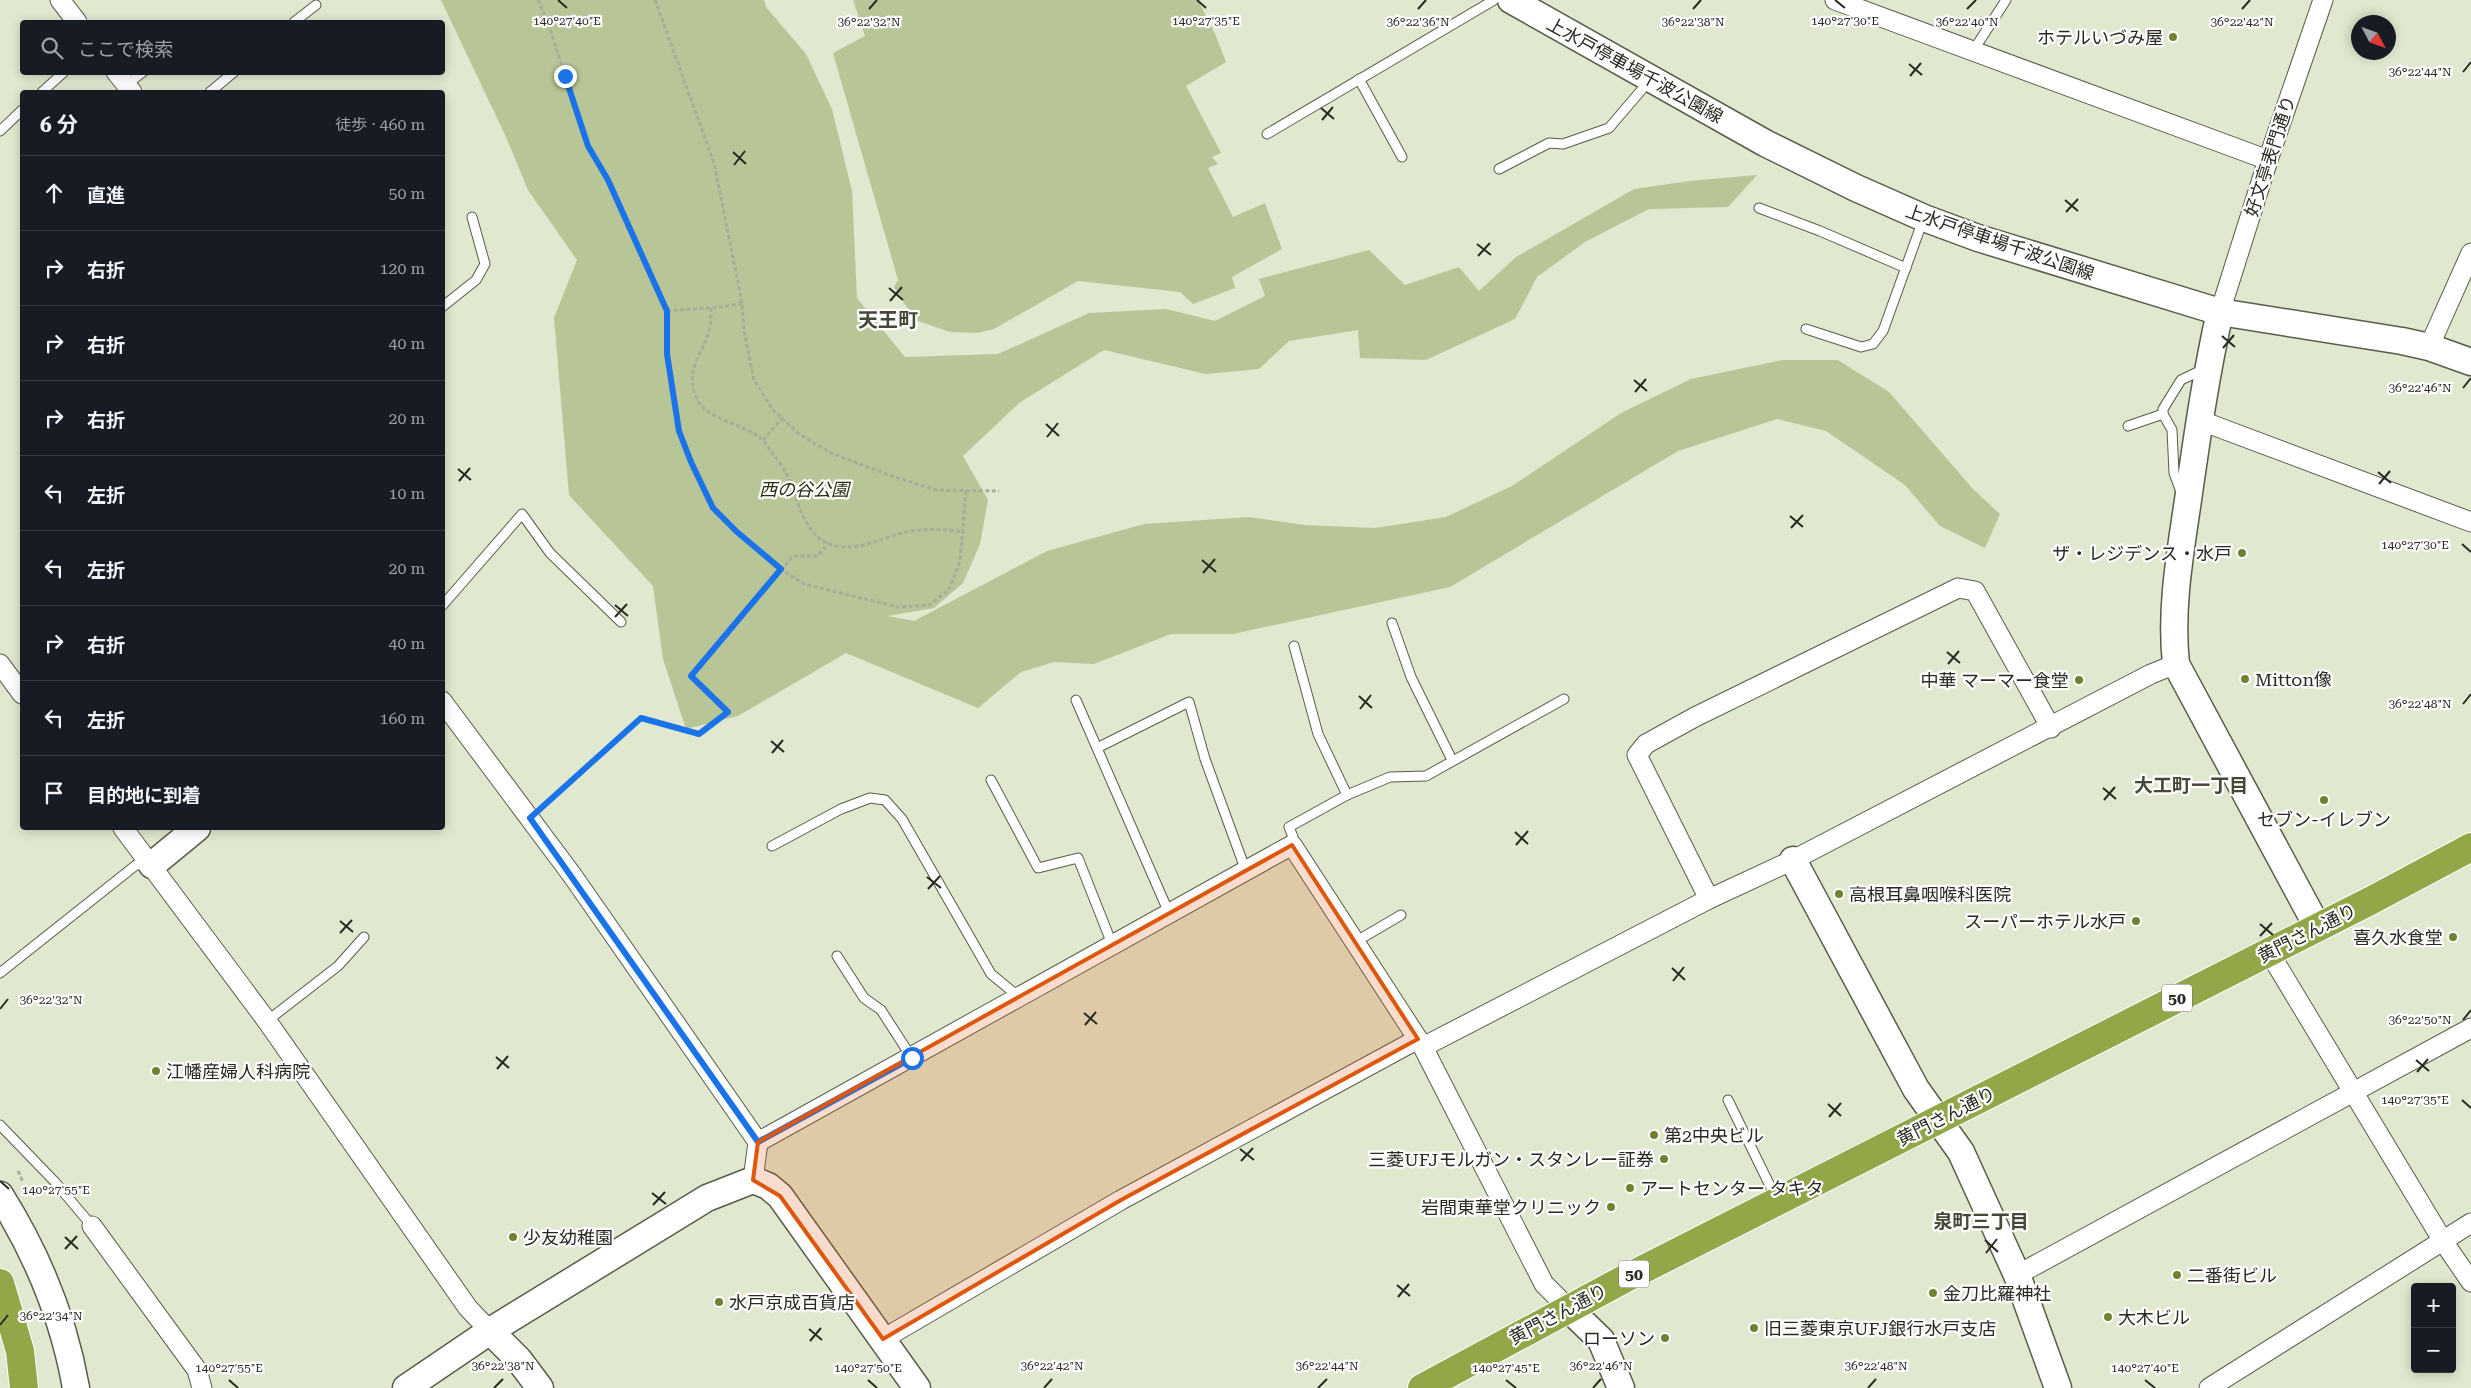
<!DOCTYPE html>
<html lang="ja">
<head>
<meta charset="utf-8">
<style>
	:root { --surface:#171b24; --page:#20242c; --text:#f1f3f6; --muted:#9ea1a6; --line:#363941 }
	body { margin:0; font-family:"Roboto Serif","Noto Sans JP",serif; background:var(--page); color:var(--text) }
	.controls { position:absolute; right:15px; bottom:15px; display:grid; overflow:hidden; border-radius:5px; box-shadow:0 2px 12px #0003 }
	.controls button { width:45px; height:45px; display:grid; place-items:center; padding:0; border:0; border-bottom:1px solid var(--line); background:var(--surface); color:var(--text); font:25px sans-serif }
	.compass { position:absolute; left:2351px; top:15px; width:45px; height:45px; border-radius:50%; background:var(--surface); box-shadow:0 2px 12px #0003; rotate:131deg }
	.stop { position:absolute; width:15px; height:15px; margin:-11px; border:4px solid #1a73e8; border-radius:50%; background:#fff }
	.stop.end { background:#1a73e8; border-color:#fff; box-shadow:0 1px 5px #0008 }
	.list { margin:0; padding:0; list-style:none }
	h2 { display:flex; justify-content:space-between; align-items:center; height:65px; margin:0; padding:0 20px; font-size:21px }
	h2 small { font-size:16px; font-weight:400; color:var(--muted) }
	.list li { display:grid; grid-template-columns:32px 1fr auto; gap:15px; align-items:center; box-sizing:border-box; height:75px; padding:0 20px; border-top:1px solid var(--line) }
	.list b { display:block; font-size:19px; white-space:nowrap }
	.list em { font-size:16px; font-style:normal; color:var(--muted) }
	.icon { flex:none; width:28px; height:28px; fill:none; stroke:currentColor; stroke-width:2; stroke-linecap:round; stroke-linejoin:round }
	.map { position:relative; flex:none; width:2471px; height:1388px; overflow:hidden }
	.search { position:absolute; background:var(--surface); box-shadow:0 2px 12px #0003; left:20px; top:20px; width:425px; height:55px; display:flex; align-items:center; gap:12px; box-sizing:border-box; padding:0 18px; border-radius:5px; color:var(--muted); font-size:19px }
	.panel { position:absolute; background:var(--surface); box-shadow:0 2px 12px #0003; left:20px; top:90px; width:425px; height:740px; border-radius:5px }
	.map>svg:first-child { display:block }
	.green { fill:#b8c597 }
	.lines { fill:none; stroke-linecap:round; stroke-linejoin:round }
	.lane-casing { stroke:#575d48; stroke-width:11 }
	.street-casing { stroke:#575d48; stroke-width:21 }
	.secondary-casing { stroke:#575d48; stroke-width:29 }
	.highway-casing { stroke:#fff; stroke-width:30 }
	.path { stroke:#a6ad99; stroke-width:3; stroke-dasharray:4 2.5; stroke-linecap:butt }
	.lane { stroke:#fff; stroke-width:9 }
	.street { stroke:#fff; stroke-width:19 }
	.secondary { stroke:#fff; stroke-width:26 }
	.highway { stroke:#92a848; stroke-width:28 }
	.route { stroke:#1a73e8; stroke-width:6 }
	.marked { fill:#de570d; fill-opacity:0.2; stroke:#de570d; stroke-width:4; stroke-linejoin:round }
	.ticks { fill:none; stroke:#272a21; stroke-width:2 }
	.poi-dot { fill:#708231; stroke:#fff; stroke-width:2 }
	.labels { text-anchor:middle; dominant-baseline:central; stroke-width:4.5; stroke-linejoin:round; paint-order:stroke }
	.shield { fill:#fff; stroke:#686a64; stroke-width:1 }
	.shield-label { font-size:16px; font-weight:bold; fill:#272a21 }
	.poi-label { font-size:18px; fill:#272a21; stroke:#fff; text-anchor:start }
	.street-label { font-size:18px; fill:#272a21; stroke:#fff }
	.park-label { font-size:18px; font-style:italic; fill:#293010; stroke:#fff }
	.neighbourhood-label { font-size:19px; font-weight:bold; fill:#444935; stroke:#fff }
	.quarter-label { font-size:20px; font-weight:bold; fill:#444935; stroke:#fff }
	.ticks-label { font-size:12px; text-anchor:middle; fill:#272a21; stroke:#fff; stroke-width:4.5; stroke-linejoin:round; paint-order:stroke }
</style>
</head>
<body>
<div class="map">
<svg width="2471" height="1388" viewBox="0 0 2471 1388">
	<rect width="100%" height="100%" fill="#e0e8cf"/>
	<g class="green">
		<polygon points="441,0 764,0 766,7 806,54 832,109 852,191 857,298 905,357 998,354 1089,313 1166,309 1215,321 1265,296 1259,279 1369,250 1405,285 1459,267 1479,291 1516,257 1634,189 1690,181 1757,175 1728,207 1649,209 1585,242 1537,277 1515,319 1426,360 1360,358 1358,330 1289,341 1259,369 1206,374 1104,350 1019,403 963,456 988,500 980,544 963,583 934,608 888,616 914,621 1047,551 1144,524 1249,517 1304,525 1375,528 1446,517 1512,486 1621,413 1691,379 1783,360 1838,360 1889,392 1973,489 2000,514 1985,548 1940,526 1905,485 1826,431 1777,419 1678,451 1450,587 1233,634 1171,634 1094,664 1054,662 1021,672 978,708 846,653 738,716 686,729 663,659 653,586 569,495 554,318 577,260 528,190 506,137"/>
		<polygon points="853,0 1198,0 1216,36 1226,62 1186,86 1221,153 1212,157 1218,164 1208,168 1233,217 1265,203 1282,249 1232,277 1235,288 1193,304 1180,292 1078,281 994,329 978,333 950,332 915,320 894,287 898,280 833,53 865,36"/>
	</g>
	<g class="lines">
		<g class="lane-casing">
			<g id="lane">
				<polyline points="294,22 316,5"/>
				<polyline points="1973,51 2006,0"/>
				<polyline points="1359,79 1402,157"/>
				<polyline points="126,85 143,72"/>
				<polyline points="42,92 64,72"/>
				<polyline points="210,92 234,72"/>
				<polyline points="0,131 22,110"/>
				<polyline points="1267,134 1494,0"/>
				<polyline points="1499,169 1549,143 1563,144 1609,128 1650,80"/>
				<polyline points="1759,208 1820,231 1906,268"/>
				<polyline points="442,307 476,280 485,264 472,217"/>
				<polyline points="1806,329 1861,347 1873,344 1883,331 1923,220"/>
				<polyline points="2128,426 2163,414"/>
				<polyline points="2182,495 2174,473 2172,430 2163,414 2163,409 2181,380 2204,369"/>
				<polyline points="442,606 522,514 550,553 621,622"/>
				<polyline points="1392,623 1411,677 1452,760"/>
				<polyline points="1076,700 1169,913"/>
				<polyline points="1097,748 1189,702 1205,759 1246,871"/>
				<polyline points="991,780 1038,868 1078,858 1112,944"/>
				<polyline points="1347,795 1390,777 1426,776 1564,699"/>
				<polyline points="1292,845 1293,837 1289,827 1347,795 1318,734 1294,646"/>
				<polyline points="772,846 841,809 870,798 885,800 902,819 991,974 1018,996"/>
				<polyline points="1355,942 1401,915"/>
				<polyline points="837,956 864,998 881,1010 912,1058"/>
				<polyline points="0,973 136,865 149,865"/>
				<polyline points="267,1021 338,966 364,937"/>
				<polyline points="1728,1100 1776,1198"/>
				<polyline points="0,1125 55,1182 92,1226"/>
			</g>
		</g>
		<g class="street-casing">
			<g id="street">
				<polyline points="60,0 77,22"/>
				<polyline points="1835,0 2268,160"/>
				<polyline points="116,72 132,92"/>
				<polyline points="2220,312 2268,160 2323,0"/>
				<polyline points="2429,347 2471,253"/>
				<polyline points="2199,420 2471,522"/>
				<polyline points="0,664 22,694"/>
				<polyline points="442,701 572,875 758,1142 753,1180"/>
				<polyline points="123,828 267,1021 468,1308 490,1331"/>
				<polyline points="1709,899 1637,755 1646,744 1695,717 1958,588 1975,591 2051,728"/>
				<polyline points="2269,952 2443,1241 2471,1282"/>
				<polyline points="1423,1047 1709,899 1793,860 2151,674 2176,664"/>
				<polyline points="758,1142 1292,845 1423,1047 1544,1284 1569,1309"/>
				<polyline points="92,1226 197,1370 202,1388"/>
				<polyline points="2017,1275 2471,1028"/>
				<polyline points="883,1339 1121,1200 1418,1039"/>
				<polyline points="2209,1388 2471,1223"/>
			</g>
		</g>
		<g class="secondary-casing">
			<g id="secondary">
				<polyline points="1511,0 1765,143 1856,188 1924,218 1978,238 2220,312 2402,341 2429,347 2471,362"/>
				<path d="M2220,312C2206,374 2197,437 2188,500C2180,555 2170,609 2176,664L2318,928"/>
				<polyline points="1793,860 1916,1089 1961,1152 2017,1275 2058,1388"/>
				<polyline points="152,865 197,828"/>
				<path d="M0,1195C37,1254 64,1319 76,1388"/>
				<polyline points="1569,1309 1601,1340 1621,1388"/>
				<polyline points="490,1331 519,1360 540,1388"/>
				<polyline points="406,1388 490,1331 707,1198 753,1180 768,1186 780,1196 917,1388"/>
			</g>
		</g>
		<g class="highway-casing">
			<g id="highway">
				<polyline points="0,1283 20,1351 24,1388"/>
				<polyline points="1422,1388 1628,1277 2372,900 2471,847"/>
			</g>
		</g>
		<g class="path">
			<polyline points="538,0 548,23 588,146 608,179 667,311"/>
			<polyline points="655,0 714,163 742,303 744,331 754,380 773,410 799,434 831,453 886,474 936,490 999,491"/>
			<polyline points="742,303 721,307 667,311 667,354 679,431 713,508 737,532 781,569 804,584 898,607 929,605 949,590 960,561 966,490"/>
			<path d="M711,308C711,315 711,324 709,331C702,356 686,367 695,395C704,421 745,423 763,440C767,444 769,449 772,453C777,459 783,467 787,475C798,500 804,539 836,546C861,551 883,537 906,532C925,528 944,529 963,532"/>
			<polyline points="763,440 782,418"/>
			<polyline points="545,804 641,718 699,734 728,712 691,676 793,556 818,556 828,543"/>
			<polyline points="18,1171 23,1182"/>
		</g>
		<use href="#lane" class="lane"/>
		<use href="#street" class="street"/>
		<use href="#secondary" class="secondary"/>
		<use href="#highway" class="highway"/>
	</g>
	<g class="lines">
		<polyline class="route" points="565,76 588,146 608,180 667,311 667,354 679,431 691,462 713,508 737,532 781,569 691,676 728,712 699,734 641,718 530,818 758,1142 912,1058"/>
	</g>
	<path class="marked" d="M1292,845L1418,1039L1121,1200L883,1339L780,1196L753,1180L758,1142Z"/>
	<path class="ticks" d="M558,0L567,8M1197,0L1206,8M1835,0L1845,8M869,9L877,0M1418,9L1426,0M1693,9L1701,0M1967,9L1976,0M2242,9L2250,0M1909,64L1922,75M2463,72L2471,62M1910,76L1921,63M1321,108L1334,119M1322,120L1333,107M733,152L746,164M734,165L745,151M2065,200L2078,211M2066,212L2078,199M1477,244L1491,255M1478,256L1490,243M889,288L903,300M890,301L902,287M2222,336L2235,347M2223,348L2234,335M1634,380L1647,391M2463,388L2471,378M1635,392L1646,379M1046,424L1059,436M1047,437L1058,423M458,469L471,480M2378,472L2391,483M459,481L470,468M2379,484L2390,471M1790,516L1803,527M1791,528L1803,515M2462,544L2471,552M1202,560L1216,572M1203,573L1215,559M615,605L628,616M615,617L627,604M1947,652L1960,663M1948,664L1959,651M1359,696L1372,708M2463,704L2471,694M1360,709L1371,695M771,741L784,752M772,753L783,740M2103,788L2116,799M2104,800L2115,787M1515,832L1528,844M1516,845L1528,831M927,877L941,888M928,889L940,876M340,921L353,932M2260,924L2273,935M340,933L352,920M2260,936L2272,923M1672,968L1685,980M1673,981L1684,967M0,1009L8,999M1084,1013L1097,1024M2463,1020L2471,1010M1085,1025L1096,1012M496,1057L509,1068M2416,1060L2429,1071M497,1069L508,1056M2417,1072L2428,1059M2462,1100L2471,1108M1828,1104L1841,1116M1829,1117L1841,1103M1240,1149L1254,1160M1241,1161L1253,1148M0,1181L9,1189M652,1193L666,1204M653,1205L665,1192M65,1237L78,1249M1985,1240L1998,1252M65,1249L77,1236M1986,1253L1997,1239M1397,1285L1410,1296M1398,1297L1409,1284M0,1325L8,1315M809,1329L822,1340M810,1341L821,1328M229,1380L238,1388M868,1380L877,1388M1506,1380L1516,1388M2145,1380L2155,1388M494,1388L503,1379M1044,1388L1052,1379M1318,1388L1327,1379M1593,1388L1601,1379M1868,1388L1876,1379"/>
	<g class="poi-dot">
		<circle cx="2173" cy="37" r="5"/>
		<circle cx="2242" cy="553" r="5"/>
		<circle cx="2245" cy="679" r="5"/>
		<circle cx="2079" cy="680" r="5"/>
		<circle cx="2324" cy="800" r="5"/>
		<circle cx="1839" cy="894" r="5"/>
		<circle cx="2136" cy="921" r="5"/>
		<circle cx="2453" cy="937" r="5"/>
		<circle cx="156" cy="1071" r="5"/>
		<circle cx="1654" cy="1135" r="5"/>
		<circle cx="1664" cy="1159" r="5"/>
		<circle cx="1630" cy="1188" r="5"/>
		<circle cx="1611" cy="1207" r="5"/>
		<circle cx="513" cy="1237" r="5"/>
		<circle cx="2177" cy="1275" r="5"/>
		<circle cx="1933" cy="1293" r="5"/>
		<circle cx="719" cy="1302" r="5"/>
		<circle cx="2108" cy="1317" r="5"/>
		<circle cx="1754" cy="1328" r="5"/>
		<circle cx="1665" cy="1338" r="5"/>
	</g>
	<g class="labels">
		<g class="shield">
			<rect x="2162" y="984.5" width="30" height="27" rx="4"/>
			<rect x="1619" y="1260.5" width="30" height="27" rx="4"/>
		</g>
		<g class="shield-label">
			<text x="2177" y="998">50</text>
			<text x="1634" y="1274">50</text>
		</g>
		<g class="poi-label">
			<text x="2163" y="37" text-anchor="end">ホテルいづみ屋</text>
			<text x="2232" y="553" text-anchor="end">ザ・レジデンス・水戸</text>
			<text x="2255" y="679">Mitton像</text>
			<text x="2069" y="680" text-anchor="end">中華 マーマー食堂</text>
			<text x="2324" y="819" text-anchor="middle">セブン-イレブン</text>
			<text x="1849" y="894">高根耳鼻咽喉科医院</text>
			<text x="2126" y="921" text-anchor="end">スーパーホテル水戸</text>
			<text x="2443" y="937" text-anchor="end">喜久水食堂</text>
			<text x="166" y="1071">江幡産婦人科病院</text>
			<text x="1664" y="1135">第2中央ビル</text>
			<text x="1654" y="1159" text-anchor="end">三菱UFJモルガン・スタンレー証券</text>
			<text x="1640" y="1188">アートセンター タキタ</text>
			<text x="1601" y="1207" text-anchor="end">岩間東華堂クリニック</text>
			<text x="523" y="1237">少友幼稚園</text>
			<text x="2187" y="1275">二番街ビル</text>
			<text x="1943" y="1293">金刀比羅神社</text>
			<text x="729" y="1302">水戸京成百貨店</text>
			<text x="2118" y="1317">大木ビル</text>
			<text x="1764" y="1328">旧三菱東京UFJ銀行水戸支店</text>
			<text x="1655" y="1338" text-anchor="end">ローソン</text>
		</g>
		<g class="street-label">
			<text transform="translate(1635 70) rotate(29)">上水戸停車場千波公園線</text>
			<text transform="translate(2270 156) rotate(-72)">好文亭表門通り</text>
			<text transform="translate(2000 242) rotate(19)">上水戸停車場千波公園線</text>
			<text transform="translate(2307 933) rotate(-27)">黄門さん通り</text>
			<text transform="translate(1946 1116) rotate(-27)">黄門さん通り</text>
			<text transform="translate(1558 1314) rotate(-28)">黄門さん通り</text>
		</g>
		<g class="park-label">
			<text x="804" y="489">西の谷公園</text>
		</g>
		<g class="neighbourhood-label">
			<text x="2191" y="785">大工町一丁目</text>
			<text x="1981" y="1221">泉町三丁目</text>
		</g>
		<g class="quarter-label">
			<text x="888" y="320">天王町</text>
		</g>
	</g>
	<g class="ticks-label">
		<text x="567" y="25">140°27'40"E</text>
		<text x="1206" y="25">140°27'35"E</text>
		<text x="1845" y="25">140°27'30"E</text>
		<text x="869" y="26">36°22'32"N</text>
		<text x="1418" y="26">36°22'36"N</text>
		<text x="1693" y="26">36°22'38"N</text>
		<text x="1967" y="26">36°22'40"N</text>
		<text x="2242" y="26">36°22'42"N</text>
		<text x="2420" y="76">36°22'44"N</text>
		<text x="2420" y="392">36°22'46"N</text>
		<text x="2415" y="549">140°27'30"E</text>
		<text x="2420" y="708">36°22'48"N</text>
		<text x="51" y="1004">36°22'32"N</text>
		<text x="2420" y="1024">36°22'50"N</text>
		<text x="2415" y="1104">140°27'35"E</text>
		<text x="56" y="1194">140°27'55"E</text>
		<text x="51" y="1320">36°22'34"N</text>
		<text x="503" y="1370">36°22'38"N</text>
		<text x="1052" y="1370">36°22'42"N</text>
		<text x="1327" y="1370">36°22'44"N</text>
		<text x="1601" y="1370">36°22'46"N</text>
		<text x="1876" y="1370">36°22'48"N</text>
		<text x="229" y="1372">140°27'55"E</text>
		<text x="868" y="1372">140°27'50"E</text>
		<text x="1506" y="1372">140°27'45"E</text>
		<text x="2145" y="1372">140°27'40"E</text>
	</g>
</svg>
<div class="controls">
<button>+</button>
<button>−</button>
</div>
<svg class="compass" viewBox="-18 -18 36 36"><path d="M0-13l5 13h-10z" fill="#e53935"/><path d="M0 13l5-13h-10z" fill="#9ea1a6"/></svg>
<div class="stop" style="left:912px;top:1058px"></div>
<div class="stop end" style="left:565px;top:76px"></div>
<div class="search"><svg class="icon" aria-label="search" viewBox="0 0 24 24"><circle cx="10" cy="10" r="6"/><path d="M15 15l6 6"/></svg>ここで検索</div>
<section class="panel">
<h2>6 分<small>徒歩 · 460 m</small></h2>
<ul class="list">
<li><svg class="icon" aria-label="ahead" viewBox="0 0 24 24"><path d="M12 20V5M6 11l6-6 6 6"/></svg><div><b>直進</b></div><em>50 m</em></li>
<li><svg class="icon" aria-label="right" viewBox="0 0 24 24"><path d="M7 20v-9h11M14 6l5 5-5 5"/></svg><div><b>右折</b></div><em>120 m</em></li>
<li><svg class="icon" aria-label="right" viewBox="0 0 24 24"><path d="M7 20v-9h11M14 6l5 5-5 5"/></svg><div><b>右折</b></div><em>40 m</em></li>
<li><svg class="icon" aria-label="right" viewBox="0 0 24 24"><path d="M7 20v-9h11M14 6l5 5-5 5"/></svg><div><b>右折</b></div><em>20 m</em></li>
<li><svg class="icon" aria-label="left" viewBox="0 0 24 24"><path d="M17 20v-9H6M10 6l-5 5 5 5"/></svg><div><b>左折</b></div><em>10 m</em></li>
<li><svg class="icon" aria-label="left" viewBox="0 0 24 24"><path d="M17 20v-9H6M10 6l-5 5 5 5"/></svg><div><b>左折</b></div><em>20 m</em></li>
<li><svg class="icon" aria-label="right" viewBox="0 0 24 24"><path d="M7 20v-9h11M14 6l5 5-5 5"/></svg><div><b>右折</b></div><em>40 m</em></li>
<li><svg class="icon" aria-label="left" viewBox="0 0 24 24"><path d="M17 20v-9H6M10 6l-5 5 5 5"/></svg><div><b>左折</b></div><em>160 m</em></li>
<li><svg class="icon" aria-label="arrive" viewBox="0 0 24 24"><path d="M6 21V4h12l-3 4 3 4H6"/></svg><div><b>目的地に到着</b></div></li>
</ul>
</section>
</div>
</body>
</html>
